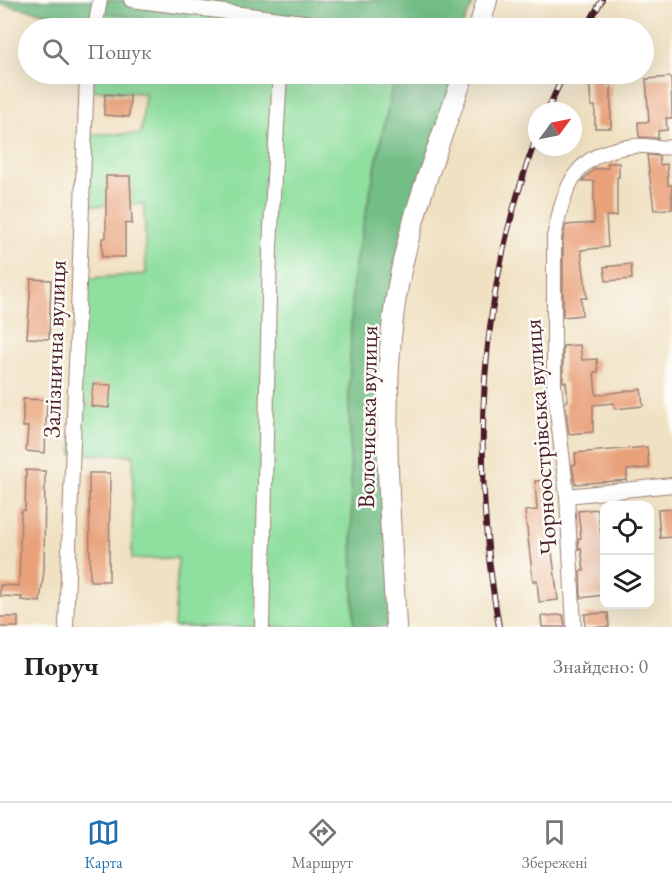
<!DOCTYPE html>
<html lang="uk">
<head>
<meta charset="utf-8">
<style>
	:root { --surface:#fff; --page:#f6f6f6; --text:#222; --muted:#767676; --line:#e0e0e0; --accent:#1f6fb2 }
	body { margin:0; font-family:"EB Garamond",serif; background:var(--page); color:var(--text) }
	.controls { position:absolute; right:18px; bottom:18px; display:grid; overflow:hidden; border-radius:12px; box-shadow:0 6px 24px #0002 }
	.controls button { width:54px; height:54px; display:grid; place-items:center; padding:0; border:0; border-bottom:2px solid var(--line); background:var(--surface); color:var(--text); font:30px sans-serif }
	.compass { position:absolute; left:528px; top:102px; width:54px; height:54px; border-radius:50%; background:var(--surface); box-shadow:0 6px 24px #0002; rotate:57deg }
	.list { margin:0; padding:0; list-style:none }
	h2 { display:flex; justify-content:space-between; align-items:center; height:78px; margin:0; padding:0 24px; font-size:26px }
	h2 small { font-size:20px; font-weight:400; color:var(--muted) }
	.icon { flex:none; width:33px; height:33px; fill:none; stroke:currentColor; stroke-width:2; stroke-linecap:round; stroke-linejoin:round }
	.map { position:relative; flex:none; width:672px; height:627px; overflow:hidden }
	.search { position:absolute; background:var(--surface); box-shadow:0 6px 24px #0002; left:18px; right:18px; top:18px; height:66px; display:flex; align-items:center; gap:15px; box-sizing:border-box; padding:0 21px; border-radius:33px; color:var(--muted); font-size:22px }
	.sheet { height:174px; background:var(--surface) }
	nav { display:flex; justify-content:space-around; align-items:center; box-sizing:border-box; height:84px; border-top:2px solid var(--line); background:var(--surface); font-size:16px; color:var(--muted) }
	nav a { display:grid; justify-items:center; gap:3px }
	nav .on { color:var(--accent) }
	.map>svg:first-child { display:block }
	.green { fill:#8fdf9f; stroke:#6c7f65; stroke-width:1.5 }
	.forest { fill:#73be86; stroke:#5e6e58; stroke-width:1.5 }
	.building { fill:#e9a17a }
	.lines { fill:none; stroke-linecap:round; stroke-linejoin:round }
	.street-casing { stroke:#9d8076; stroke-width:16 }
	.secondary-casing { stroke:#9d8076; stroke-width:22 }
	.street { stroke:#fff; stroke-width:14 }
	.secondary { stroke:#fff; stroke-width:20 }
	.rail-casing { stroke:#4a1f2b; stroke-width:6 }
	.rail { stroke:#fdfcf7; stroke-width:4; stroke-dasharray:11; stroke-linecap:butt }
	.labels { text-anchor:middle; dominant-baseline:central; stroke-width:5; stroke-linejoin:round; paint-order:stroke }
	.street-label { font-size:24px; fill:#4a1f2b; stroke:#fdfcf7 }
</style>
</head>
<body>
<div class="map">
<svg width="672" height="627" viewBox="0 0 672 627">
	<rect width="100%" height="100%" fill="#fdfcf7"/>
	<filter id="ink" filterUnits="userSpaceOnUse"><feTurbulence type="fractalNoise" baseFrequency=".0167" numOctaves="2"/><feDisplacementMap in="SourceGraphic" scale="12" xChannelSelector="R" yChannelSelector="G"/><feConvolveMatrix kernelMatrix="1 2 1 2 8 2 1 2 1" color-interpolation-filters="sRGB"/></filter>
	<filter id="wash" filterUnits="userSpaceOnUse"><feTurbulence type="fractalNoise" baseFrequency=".008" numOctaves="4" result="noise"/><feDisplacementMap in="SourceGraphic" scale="24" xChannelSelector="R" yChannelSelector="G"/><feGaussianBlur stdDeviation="1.35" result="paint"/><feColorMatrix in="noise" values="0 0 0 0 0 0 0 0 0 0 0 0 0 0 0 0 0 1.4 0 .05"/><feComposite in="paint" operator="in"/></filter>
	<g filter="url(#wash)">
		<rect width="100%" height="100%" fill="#f0e1c2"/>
		<g class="green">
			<polygon points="100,0 351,28 95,28"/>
			<polygon points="87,74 395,74 353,274 349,391 354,627 174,627 178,558 132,559 133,455 72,454 79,279 146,274 144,204 82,206 85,134 141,134 145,93 86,90"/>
		</g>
		<g class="forest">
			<polygon points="0,0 475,0 461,28 351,28 188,8 187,24 98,12 96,23 0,4"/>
			<polygon points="395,74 464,74 393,316 396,627 354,627 349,391 353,274"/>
		</g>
		<g id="blocks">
			<g class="building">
				<polygon points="589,75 601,75 601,84 611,84 611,128 595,128 595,106 591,106"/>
				<polygon points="671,77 672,118 666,118 667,130 658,131 658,138 639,137 638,122 649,122 646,79"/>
				<polygon points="105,94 130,96 129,117 104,115"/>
				<polygon points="647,155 659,156 660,165 667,164 668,185 672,185 672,209 654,210"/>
				<polygon points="608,163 619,163 619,177 617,177 617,216 606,216 608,247 581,250 587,298 581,298 582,315 563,317 563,238 566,225 594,223 594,181 582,181 594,169 608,168"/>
				<polygon points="106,176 130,176 132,224 125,223 125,257 102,257 102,238 106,238"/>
				<polygon points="631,264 632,279 606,281 604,267"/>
				<polygon points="31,279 51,280 49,339 27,338"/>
				<polygon points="580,345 582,360 597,359 598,372 594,372 596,395 641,389 643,406 615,409 614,403 593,405 593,432 569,434 565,402 568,401 566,382 563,382 563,346"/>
				<polygon points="93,384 111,385 109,408 91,406"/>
				<polygon points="23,399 47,400 45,453 26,451 28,427 23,427"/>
				<polygon points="647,447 649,468 627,470 627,480 575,484 572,465 576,464 575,453"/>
				<polygon points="26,470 45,471 44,570 40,602 21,600 22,597 0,596 0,585 19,586 21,511 25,510"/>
				<polygon points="89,473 110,473 109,581 90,581"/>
				<polygon points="552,480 553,503 546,503 558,600 539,602 537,580 533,581 525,511 537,510 535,481"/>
				<polygon points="598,509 604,562 604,577 601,578 603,595 581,598 580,571 584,571 581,548 579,549 578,539 581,538 578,511"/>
				<polygon points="672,509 672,537 660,538 658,510"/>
				<polygon points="608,613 609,627 585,627 585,614"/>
				<polygon points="563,615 565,627 542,627 541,616"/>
				<rect x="0" y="617" width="18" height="10"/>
			</g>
		</g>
	</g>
	<g filter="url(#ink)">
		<use href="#blocks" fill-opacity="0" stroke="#9d8076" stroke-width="1.5"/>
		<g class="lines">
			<g class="street-casing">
				<g id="street">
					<polyline points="131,0 351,28"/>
					<polyline points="95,28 100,0"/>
					<polyline points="567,496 672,485"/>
					<polyline points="66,627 87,74"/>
					<polyline points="262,627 270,246 280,74"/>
					<path d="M574,627L567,496L554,386V237C565,184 575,151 635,146C647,145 660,149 672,147"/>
				</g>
			</g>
			<g class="secondary-casing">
				<g id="secondary">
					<polyline points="479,28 487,0"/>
					<path d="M396,627C391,524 381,421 393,318C403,234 436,152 464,74"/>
				</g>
			</g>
			<use href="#street" class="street"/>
			<use href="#secondary" class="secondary"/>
			<g class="rail-casing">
				<g id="rail">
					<polyline points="586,28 602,0"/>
					<polyline points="547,111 564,74"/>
					<path d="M499,627C470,462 478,293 537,136"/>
				</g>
			</g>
			<use href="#rail" class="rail"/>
		</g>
	</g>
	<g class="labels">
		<g class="street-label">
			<text transform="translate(54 349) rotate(-88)">Залізнична вулиця</text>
			<text transform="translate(367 417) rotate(-89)">Волочиська вулиця</text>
			<text transform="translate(540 437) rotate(-94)">Чорноострівська вулиця</text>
		</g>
	</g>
</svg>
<div class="controls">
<button><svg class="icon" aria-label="locate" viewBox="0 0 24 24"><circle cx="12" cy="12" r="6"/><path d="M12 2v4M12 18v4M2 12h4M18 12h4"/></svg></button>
<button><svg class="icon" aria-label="layers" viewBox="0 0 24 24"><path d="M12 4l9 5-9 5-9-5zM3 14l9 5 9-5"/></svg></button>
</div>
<svg class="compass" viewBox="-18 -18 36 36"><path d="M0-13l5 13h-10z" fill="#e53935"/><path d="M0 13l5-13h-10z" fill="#767676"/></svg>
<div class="search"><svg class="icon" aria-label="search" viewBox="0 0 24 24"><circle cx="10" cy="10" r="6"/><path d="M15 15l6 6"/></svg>Пошук</div>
</div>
<section class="sheet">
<h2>Поруч<small>Знайдено: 0</small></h2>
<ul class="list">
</ul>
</section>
<nav>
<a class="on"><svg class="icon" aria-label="map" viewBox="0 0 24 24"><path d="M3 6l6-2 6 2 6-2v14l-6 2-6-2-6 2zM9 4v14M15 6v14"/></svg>Карта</a>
<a><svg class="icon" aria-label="directions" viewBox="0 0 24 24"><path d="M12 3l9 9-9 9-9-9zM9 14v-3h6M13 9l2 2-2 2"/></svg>Маршрут</a>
<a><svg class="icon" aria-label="saved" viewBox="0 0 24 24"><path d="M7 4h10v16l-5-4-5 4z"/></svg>Збережені</a>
</nav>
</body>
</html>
